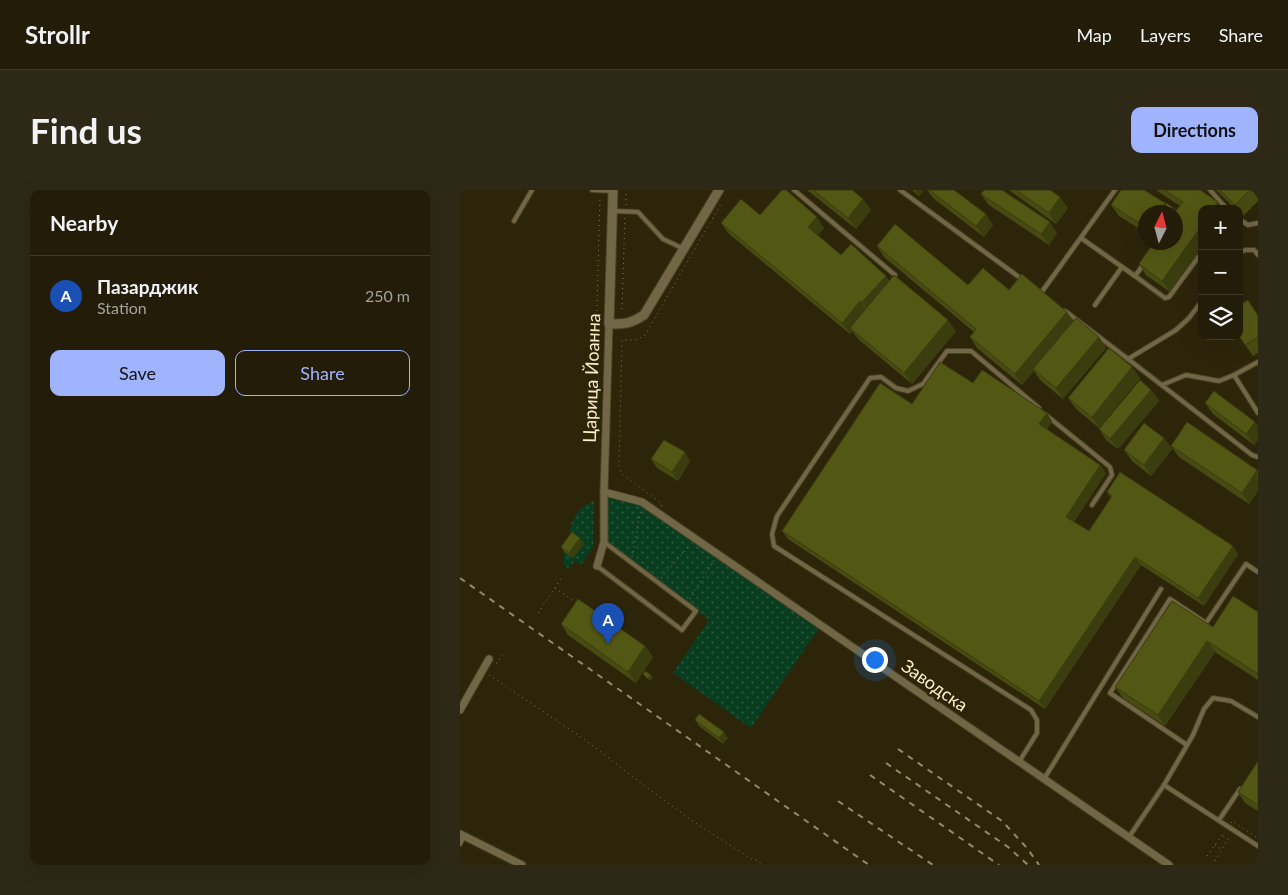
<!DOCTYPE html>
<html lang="en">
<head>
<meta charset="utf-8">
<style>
	:root { --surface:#221c08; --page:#2e2916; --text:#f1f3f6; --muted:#a2a19c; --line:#3f3a29; --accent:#a0b3fd }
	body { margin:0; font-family:Lato,sans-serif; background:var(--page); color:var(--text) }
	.controls { position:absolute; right:15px; top:15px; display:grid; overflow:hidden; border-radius:10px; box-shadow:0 5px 20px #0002 }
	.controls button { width:45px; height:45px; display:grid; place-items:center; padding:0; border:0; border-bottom:1px solid var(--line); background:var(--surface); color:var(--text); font:25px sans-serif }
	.compass { position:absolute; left:678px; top:15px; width:45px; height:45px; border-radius:50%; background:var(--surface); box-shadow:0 5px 20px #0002; rotate:6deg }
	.you { position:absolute; left:414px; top:469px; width:18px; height:18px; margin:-12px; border:4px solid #fff; border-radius:50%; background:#1a73e8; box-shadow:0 0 0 8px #1a73e833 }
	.badge { display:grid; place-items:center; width:32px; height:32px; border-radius:50%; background:var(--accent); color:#fff; font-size:16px; font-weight:700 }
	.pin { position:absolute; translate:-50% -41px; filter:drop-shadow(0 1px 2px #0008) }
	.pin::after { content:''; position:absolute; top:26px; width:18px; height:15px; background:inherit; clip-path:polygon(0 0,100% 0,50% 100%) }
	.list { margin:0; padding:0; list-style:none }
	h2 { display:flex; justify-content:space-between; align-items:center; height:65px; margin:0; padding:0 20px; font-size:21px }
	h2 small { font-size:16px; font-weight:400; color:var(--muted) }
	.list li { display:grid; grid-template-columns:32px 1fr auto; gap:15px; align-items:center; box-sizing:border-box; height:80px; padding:0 20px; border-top:1px solid var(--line) }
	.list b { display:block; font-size:19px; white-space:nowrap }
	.list p { margin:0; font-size:16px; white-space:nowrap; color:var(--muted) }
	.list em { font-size:16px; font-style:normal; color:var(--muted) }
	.actions { display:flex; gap:10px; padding:15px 20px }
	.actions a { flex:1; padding:11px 0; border:1px solid var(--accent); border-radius:10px; text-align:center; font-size:18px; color:var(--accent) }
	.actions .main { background:var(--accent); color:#111 }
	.icon { flex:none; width:28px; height:28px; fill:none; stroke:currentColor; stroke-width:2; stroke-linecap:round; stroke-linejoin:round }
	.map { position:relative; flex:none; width:798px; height:675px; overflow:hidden; border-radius:10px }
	header { display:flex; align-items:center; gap:30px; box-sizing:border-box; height:70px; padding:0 25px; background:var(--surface); border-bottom:1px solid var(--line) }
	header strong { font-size:24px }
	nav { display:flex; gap:28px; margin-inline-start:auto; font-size:18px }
	.intro { display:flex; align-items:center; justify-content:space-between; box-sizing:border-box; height:120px; padding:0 30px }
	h1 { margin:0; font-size:35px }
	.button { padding:12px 22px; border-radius:10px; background:var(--accent); color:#111; font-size:18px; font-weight:700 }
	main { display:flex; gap:30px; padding:0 30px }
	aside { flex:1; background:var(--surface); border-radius:10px; box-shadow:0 5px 20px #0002 }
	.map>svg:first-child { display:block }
	.grass { fill:url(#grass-dots) }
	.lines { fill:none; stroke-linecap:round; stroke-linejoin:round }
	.service-casing { stroke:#4a4124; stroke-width:6 }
	.minor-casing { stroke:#4a4124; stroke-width:9 }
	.tertiary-casing { stroke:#4a4124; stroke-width:11 }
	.path { stroke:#817756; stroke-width:1; stroke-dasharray:1 4; stroke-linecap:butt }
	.service { stroke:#716747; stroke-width:4 }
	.minor { stroke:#716747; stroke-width:7 }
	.tertiary { stroke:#716747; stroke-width:9 }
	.rail { stroke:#948968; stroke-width:2; stroke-dasharray:6 6; stroke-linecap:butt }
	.wall { fill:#474b11 }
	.shaded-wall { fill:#3a3d0e }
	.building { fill:#535714; stroke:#3a3d0e }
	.labels { text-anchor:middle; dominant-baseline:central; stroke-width:5; stroke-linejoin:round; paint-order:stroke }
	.street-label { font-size:18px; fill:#fcefc7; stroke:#2d250a }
</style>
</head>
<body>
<header>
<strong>Strollr</strong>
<nav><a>Map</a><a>Layers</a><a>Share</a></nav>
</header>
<div class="intro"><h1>Find us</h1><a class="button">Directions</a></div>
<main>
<aside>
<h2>Nearby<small></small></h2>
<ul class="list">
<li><span class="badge" style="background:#1a4fb4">A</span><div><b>Пазарджик</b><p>Station</p></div><em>250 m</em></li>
</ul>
<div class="actions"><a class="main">Save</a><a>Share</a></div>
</aside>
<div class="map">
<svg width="798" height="675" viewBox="0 0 798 675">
	<defs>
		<pattern id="grass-dots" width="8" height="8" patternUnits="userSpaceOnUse" patternTransform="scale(1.25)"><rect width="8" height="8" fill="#083e1f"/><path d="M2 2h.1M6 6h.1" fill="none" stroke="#2d5a3e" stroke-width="1.8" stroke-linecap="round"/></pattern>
	</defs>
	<rect width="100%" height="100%" fill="#2d250a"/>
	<g class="grass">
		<polygon points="144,302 182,312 361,435 291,538 213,483 249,430 144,352"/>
		<path d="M134,311L133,357L121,375L115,370L109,379L105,376L103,371C106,359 110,332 117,323C121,317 128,314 134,311Z"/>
	</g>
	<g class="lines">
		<g class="service-casing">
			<g id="service">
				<polyline points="132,0 153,1"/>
				<polyline points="334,0 435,85"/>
				<polyline points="440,0 563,90"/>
				<polyline points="750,0 767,19"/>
				<polyline points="704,15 710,19 713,22"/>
				<polyline points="153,21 178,22 203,49 224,59"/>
				<polyline points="779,29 788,35 798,33"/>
				<polyline points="54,31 72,0"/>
				<polyline points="621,48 675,86 683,75"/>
				<polyline points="779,62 786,60 794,60 798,65"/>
				<polyline points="675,86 705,108 709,107 742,62"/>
				<polyline points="581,103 655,0"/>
				<polyline points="635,115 662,77"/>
				<polyline points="605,121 668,169 792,265 798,267"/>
				<polyline points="668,169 716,140 729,128 742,111"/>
				<polyline points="774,185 798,223"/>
				<polyline points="702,195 726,185 759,191 774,185 798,172"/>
				<polyline points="586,225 650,277 652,285 632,315"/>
				<polyline points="137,376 222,440 236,421 144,352"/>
				<polyline points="727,555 650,503 710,409 746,433 786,374 798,382"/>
				<polyline points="559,572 577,543 577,530 571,520 314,356 312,344 317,326 410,188 421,187 436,198 448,201 463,194 487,161 511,161 579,218"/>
				<polyline points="584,589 701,399"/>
				<polyline points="704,595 798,656"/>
				<polyline points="759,630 780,599"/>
				<polyline points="669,647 704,595 733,545 744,519 753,508 771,511 798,527"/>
				<polyline points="0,654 4,646"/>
			</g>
		</g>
		<g class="minor-casing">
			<g id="minor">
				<polyline points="144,302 182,312 709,675"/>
				<polyline points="137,376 144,352 144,302 149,134"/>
				<polyline points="0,520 29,469"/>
				<polyline points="0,644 62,675"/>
			</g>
		</g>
		<g class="tertiary-casing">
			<path id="tertiary" d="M153,0L149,134C165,134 170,134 184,125L259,0"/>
		</g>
		<g class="path">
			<polyline points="166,15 166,0"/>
			<polyline points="162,119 165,27"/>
			<polyline points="134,226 140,6"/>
			<polyline points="202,316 201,313 161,283 159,277 162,150 176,150 185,145 261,14"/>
			<polyline points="172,367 181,319"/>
			<polyline points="201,388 230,355"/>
			<polyline points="95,398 117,413"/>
			<polyline points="230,409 254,370"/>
			<polyline points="78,423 102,387"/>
			<polyline points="36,473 37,473 43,464"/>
			<polyline points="29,485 124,549 181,593 234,632 293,670 296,670 303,675"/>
			<polyline points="771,633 772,631 798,648"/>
			<polyline points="755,655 761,659"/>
			<polyline points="747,666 764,642"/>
			<polyline points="755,671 768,649 763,646"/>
		</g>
		<use href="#service" class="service"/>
		<use href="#minor" class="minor"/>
		<use href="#tertiary" class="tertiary"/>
		<g class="rail">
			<polyline points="0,388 409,675"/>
			<polyline points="438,559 542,631 567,658 579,675"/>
			<polyline points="426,573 548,657 568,675"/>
			<polyline points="410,585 539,675"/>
			<polyline points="378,611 473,675"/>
		</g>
	</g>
	<g class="wall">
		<polygon points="347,0 392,0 403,9 411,20 396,39"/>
		<polygon points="452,0 464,0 459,6"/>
		<polygon points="467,0 469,0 533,35 524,47 473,8"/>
		<polygon points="549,0 590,0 608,18 596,34"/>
		<polygon points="696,0 740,0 710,102 686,85 679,74 720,16"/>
		<polygon points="756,0 792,0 798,8 798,11 783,26 779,23 779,19 775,19"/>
		<polygon points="521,4 597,43 589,55 529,15"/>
		<polygon points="705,13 711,22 686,22 686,43 659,26 651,15"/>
		<polygon points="300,25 364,38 358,45 381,65 430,91 496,141 452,194 398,149 392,141 390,144 269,44 261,33"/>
		<polygon points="417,56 508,95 549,100 613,131 639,147 646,158 603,209 580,190 574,181 562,195 517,158 510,147 514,142 424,67"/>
		<polygon points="788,110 798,125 798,163 793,166 785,155"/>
		<polygon points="680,188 639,238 616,219 608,208"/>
		<polygon points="513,193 592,231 587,240 640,275 646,283 614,332 629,341 651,308 647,302 778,364 744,416 681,375 585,519 328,349 322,341"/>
		<polygon points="691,200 699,211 658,259 646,250 639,239"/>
		<polygon points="745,213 798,236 798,250 794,255 753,224"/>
		<polygon points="704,248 712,259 691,286 672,271 664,260"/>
		<polygon points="711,256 798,281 798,301 789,314 719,267"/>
		<polygon points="191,269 230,271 218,291 197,278"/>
		<polygon points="124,354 113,368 105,363 101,357"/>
		<polygon points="798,422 798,490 755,462 705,536 663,508 655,497 753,437"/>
		<polygon points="101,434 185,456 193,467 176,493 108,445"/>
		<polygon points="235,530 268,548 263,554 239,536"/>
		<polygon points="798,571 798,621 785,613 778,602"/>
	</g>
	<g class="shaded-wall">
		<polygon points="455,0 464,0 459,6"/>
		<polygon points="600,7 608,18 596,34 589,23"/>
		<polygon points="403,9 411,20 396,39 388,28"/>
		<polygon points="758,12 763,19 753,19"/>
		<polygon points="705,13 711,22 698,22"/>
		<polygon points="526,24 533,35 524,47 516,36"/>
		<polygon points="357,27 364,38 356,48 348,37"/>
		<polygon points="590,32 597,43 589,55 581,44"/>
		<polygon points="742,35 742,57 710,102 702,91"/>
		<polygon points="426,86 434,97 410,123 402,112"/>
		<polygon points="400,111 408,122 390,138 392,141 390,144 382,133"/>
		<polygon points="607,122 615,133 573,179 574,181 562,195 555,184"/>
		<polygon points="488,130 496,141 452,194 444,183"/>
		<polygon points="639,147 646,158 603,209 596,198"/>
		<polygon points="672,177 680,188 639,238 632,227"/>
		<polygon points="691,200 699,211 658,259 650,249"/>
		<polygon points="587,223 592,231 585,243 579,234"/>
		<polygon points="795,232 798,236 798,250 794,255 786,244"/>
		<polygon points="704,248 712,259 691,286 684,275"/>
		<polygon points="225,262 230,271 218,291 212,282"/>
		<polygon points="640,275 646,283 612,335 606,327"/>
		<polygon points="797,280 798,301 789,314 782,303"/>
		<polygon points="120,348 124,354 113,368 109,363"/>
		<polygon points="773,356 778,364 744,416 738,408"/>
		<polygon points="675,367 681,375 585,519 579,511"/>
		<polygon points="747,451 755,462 705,536 698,525"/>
		<polygon points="185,456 193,467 176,493 168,482"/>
		<polygon points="191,485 193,488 190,491 188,489"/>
		<polygon points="264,542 268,548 263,554 259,548"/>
	</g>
	<g class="building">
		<polygon points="322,0 326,0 357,27 348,37 381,65 391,54 426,86 402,112 400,111 382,133 261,33 281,9 300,25"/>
		<polygon points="353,0 392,0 403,9 388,28"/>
		<polygon points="469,0 494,0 526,24 516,36"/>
		<polygon points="524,0 542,0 590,32 581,44 521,4"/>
		<polygon points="556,0 590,0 600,7 589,23"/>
		<polygon points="661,0 684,0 705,13 698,22 686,22 686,37 651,15"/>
		<polygon points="705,0 740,0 758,12 753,19 742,19 742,35 702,91 679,74 694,52 716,52 715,22 723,12"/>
		<polygon points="760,0 790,0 775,15"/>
		<polygon points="435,34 508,95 523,78 549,100 562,84 607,122 555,184 510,147 516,139 417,56"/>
		<polygon points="434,85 488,130 444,183 390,138"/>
		<polygon points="788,110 798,126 798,147 785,155 779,146 779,115"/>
		<polygon points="616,128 639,147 596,198 573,179"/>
		<polygon points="649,158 672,177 632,227 608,208"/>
		<polygon points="480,172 513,193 522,180 587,223 579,234 640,275 606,327 629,341 652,306 647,302 660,282 773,356 738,408 675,367 579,511 322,341 420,193 452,214"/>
		<polygon points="680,190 691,200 650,249 639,239"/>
		<polygon points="754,201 795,232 786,244 745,213"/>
		<polygon points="727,232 797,280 782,303 711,256"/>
		<polygon points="684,233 704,248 684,275 664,260"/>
		<polygon points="204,250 225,262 212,282 191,269"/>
		<polygon points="112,342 120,348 109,363 101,357"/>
		<polygon points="773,406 798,422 798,484 747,451 698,525 655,497 712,411 753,437"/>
		<polygon points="118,409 185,456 168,482 101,434"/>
		<polygon points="185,481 191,485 188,489 183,484"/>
		<polygon points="239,524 264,542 259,548 235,530"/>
		<polygon points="798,571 798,615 778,602"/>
	</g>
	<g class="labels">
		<g class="street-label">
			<text transform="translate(131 188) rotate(-88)">Царица Йоанна</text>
			<text transform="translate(475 495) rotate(35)">Заводска</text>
		</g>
	</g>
</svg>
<div class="controls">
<button>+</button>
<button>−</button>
<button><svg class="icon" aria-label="layers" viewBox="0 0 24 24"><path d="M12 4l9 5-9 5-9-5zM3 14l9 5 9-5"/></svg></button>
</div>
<svg class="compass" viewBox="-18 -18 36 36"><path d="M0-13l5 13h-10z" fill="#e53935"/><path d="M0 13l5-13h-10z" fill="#a2a19c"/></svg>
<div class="you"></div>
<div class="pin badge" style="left:148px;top:454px;background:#1a4fb4">A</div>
</div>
</main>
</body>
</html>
